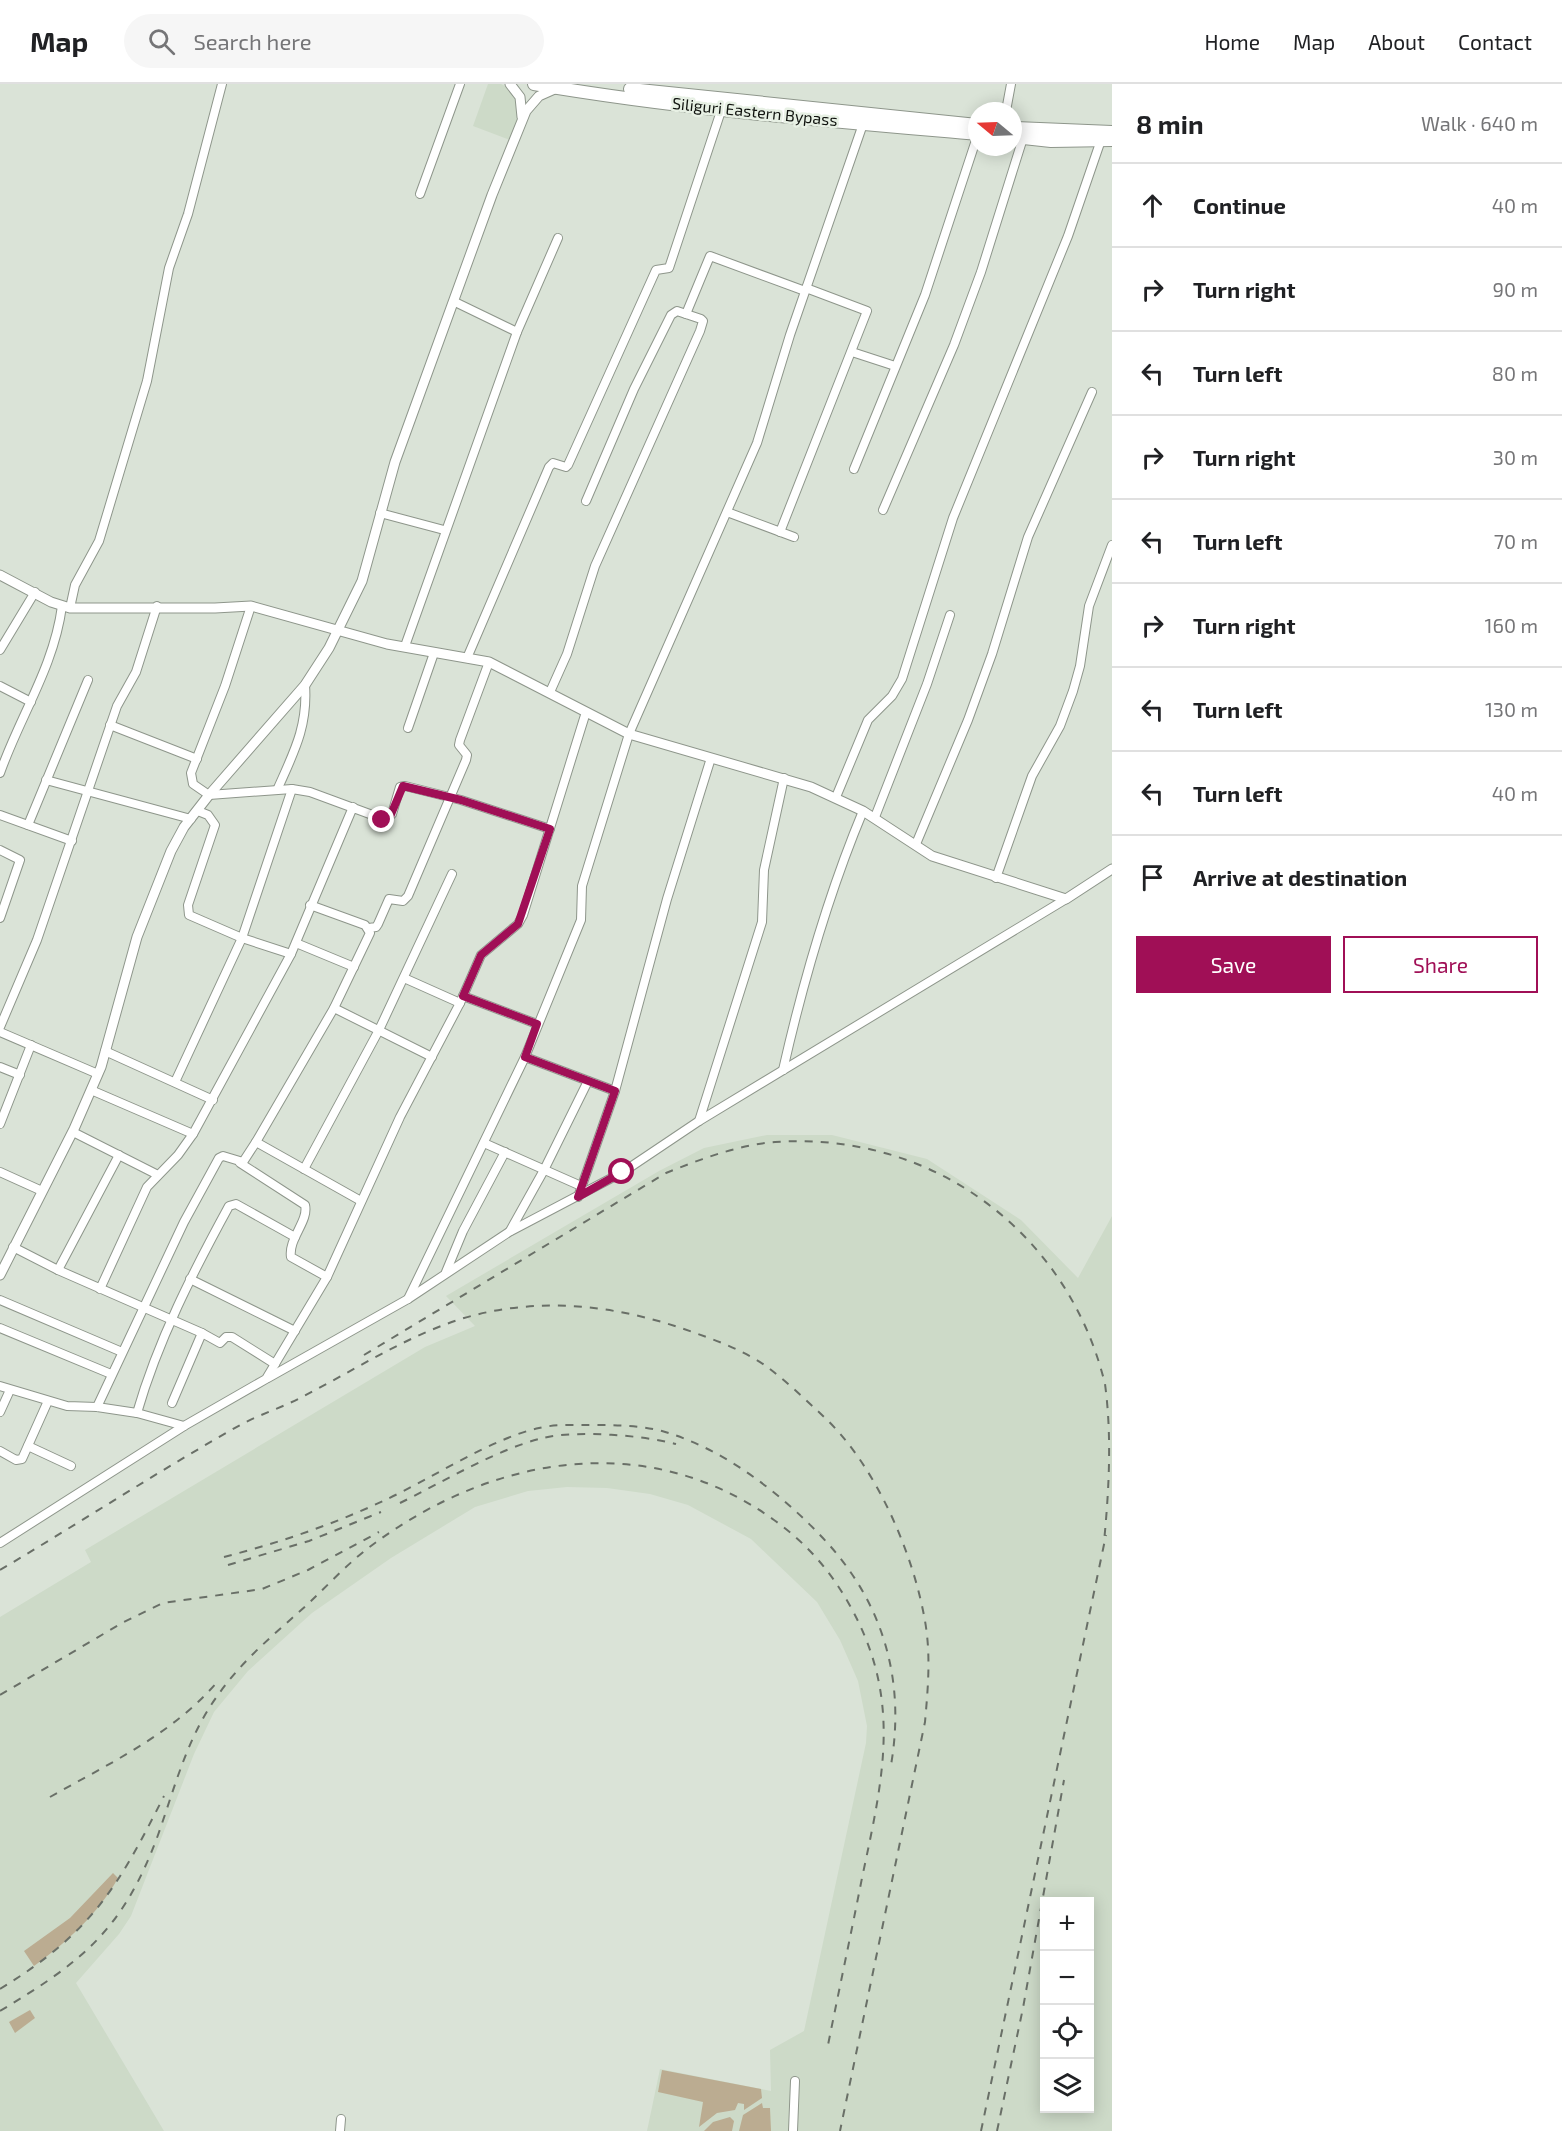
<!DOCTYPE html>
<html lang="en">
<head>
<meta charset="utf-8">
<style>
	:root { --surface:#fff; --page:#f6f6f6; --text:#202124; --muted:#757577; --line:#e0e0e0; --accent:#a00f56 }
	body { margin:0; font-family:"Exo 2",sans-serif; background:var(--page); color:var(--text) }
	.controls { position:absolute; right:18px; bottom:18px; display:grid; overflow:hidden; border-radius:0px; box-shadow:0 3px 15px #0003 }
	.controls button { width:54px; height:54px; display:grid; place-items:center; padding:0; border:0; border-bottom:2px solid var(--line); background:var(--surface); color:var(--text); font:30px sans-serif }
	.compass { position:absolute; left:968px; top:18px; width:54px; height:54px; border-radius:50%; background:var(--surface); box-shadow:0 3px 15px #0003; rotate:289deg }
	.stop { position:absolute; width:18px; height:18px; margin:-14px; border:4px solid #a00f56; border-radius:50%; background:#fff }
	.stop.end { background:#a00f56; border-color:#fff; box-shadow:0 2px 6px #0008 }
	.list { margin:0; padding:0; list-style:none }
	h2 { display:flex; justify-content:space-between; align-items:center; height:78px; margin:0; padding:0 24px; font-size:26px }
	h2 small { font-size:20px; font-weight:400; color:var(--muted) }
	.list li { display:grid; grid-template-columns:39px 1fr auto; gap:18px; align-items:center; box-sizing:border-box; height:84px; padding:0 24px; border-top:2px solid var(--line) }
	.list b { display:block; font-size:22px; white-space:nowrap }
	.list em { font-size:20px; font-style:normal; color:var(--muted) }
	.actions { display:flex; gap:12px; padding:18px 24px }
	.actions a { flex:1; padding:14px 0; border:2px solid var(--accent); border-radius:0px; text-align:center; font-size:21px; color:var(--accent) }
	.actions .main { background:var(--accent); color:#fff }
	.icon { flex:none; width:33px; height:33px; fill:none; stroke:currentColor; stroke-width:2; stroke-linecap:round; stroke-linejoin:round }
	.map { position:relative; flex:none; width:1112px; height:2047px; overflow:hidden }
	header { display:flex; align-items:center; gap:36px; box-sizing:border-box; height:84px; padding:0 30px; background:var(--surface); border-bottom:2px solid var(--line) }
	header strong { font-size:28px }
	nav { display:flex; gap:33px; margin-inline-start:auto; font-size:21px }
	.search { width:420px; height:54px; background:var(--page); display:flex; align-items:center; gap:15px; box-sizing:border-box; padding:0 21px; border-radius:33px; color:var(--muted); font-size:22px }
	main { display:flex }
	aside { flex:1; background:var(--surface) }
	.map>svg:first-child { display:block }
	.built { fill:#cddac8; fill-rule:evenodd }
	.green { fill:#bbac91 }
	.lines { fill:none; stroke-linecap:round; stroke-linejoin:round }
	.minor-casing { stroke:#8e968b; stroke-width:10 }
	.tertiary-casing { stroke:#8e968b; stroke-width:11 }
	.primary-casing { stroke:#8e968b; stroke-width:14 }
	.minor { stroke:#fff; stroke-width:8 }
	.tertiary { stroke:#fff; stroke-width:9 }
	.primary { stroke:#fff; stroke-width:12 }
	.rail { stroke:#696f67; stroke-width:2; stroke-dasharray:8 8; stroke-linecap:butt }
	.route { stroke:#a00f56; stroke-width:8 }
	.labels { text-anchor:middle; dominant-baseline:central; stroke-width:5; stroke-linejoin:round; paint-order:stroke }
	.street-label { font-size:16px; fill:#10130f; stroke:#e7f0e4 }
</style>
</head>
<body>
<header>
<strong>Map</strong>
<div class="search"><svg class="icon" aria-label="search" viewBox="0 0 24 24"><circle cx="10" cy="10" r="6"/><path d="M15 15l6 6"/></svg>Search here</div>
<nav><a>Home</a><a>Map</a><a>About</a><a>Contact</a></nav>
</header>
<main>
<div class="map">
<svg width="1112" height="2047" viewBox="0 0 1112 2047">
	<rect width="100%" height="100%" fill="#dae3d7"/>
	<g class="built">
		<polygon points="488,0 501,0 514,7 520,30 510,56 473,42"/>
		<path d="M767,1051H832L927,1075L1021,1136L1078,1194L1112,1132V2047H647L660,1985L771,2007L770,1966L804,1947L866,1659L867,1642L858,1597L840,1556L817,1518L751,1455L688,1421L650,1410L607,1404L567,1403L528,1407L475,1423L391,1474L312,1529L248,1587L214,1628L194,1670L131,1832L119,1850L76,1899L164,2047H0V1533L91,1478L85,1466L425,1263L475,1242L446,1212L659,1087L704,1064ZM1044,1818H1090V2024H1044Z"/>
	</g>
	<g class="green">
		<path d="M113,1789L118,1794C98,1830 67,1858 34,1882L24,1867L70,1834Z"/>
		<polygon points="30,1926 35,1934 15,1949 9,1938"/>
		<polygon points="662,1986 761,2005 762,2014 744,2026 744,2020 738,2019 735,2026 717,2029 699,2043 703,2018 658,2008"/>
		<polygon points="762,2019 763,2024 770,2024 771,2047 739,2047 743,2031"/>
		<polygon points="730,2033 734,2037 732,2047 704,2047 713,2038"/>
	</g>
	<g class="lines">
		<g class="minor-casing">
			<g id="minor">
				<polyline points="1006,27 1011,0"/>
				<polyline points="420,110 460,0"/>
				<polyline points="455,218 517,248"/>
				<polyline points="686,230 710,172 805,207"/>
				<polyline points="852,268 895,282"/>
				<polyline points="854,385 925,211 977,53"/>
				<polyline points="883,426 954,261 981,188 1023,54"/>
				<polyline points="727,428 794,453"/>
				<polyline points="380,429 444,446"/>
				<polyline points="780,448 867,227 806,204"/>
				<polyline points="251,522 225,602 191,689 193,700 209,711 292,705 310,708 386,736 392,730 400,703 405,702 461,716 550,745"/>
				<polyline points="70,524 75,501 99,457 147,297 169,184 188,130 222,0"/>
				<polyline points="405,562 517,248 558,154"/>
				<polyline points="0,566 35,508"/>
				<polyline points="467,574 549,383 553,379 566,383 568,381 656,186 669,184 722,24"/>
				<polyline points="0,602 31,618"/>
				<polyline points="550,608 567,570 595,482 700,247 703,237 701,235 677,227 671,231 634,305 586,417"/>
				<polyline points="110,641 197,675"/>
				<polyline points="408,644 434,569"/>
				<path d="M0,689C20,632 54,583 62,522"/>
				<polyline points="46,696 191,735"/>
				<path d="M278,704C294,668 308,642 305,601"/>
				<polyline points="836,713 868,636 892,612 902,595 953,434 1068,152 1101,56"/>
				<polyline points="198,727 208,731 215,741 188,821 189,831 242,854 291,870"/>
				<polyline points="0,731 72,757"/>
				<polyline points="875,733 927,600 950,531"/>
				<polyline points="28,741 88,596"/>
				<polyline points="916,760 968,636 992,570 1028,453 1092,308"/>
				<polyline points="0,766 20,776 0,834"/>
				<polyline points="996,794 1032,692 1060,642 1073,607 1080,582 1089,522 1112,461"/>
				<polyline points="369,844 376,843 378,840 389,815 403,817 408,812 466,676 467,671 459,661 460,656 489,578"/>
				<polyline points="296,859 354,883"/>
				<polyline points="404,894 460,919"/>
				<polyline points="463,912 537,940"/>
				<polyline points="334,924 432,973"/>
				<polyline points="0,943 37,856 117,622 136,588 157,522"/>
				<polyline points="0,948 98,990"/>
				<polyline points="105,967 213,1016"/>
				<polyline points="525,973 615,1007"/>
				<polyline points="0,983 20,991"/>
				<path d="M783,986C803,898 828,811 863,727"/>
				<polyline points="175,998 242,854 292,705"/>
				<polyline points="91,1006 193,1050"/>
				<polyline points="699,1037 762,838 764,786 784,694"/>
				<polyline points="0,1040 31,961"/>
				<polyline points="73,1048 158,1091"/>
				<polyline points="256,1058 334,924 370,849 365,841 310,821"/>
				<polyline points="484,1059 581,1102"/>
				<path d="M240,1079L305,1121C309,1137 288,1155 291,1173L327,1193"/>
				<polyline points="304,1085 379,946 452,790"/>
				<polyline points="0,1088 42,1107"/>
				<polyline points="578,1113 615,1007 667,815 711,674"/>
				<polyline points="510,1147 544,1086 588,997"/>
				<polyline points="13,1163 58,1186 202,1249 220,1259 226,1253 232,1253 275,1280"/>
				<polyline points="58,1186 119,1071"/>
				<polyline points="446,1188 463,1147 505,1068"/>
				<polyline points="190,1195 295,1247"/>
				<polyline points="100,1205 147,1103 178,1071 193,1050 291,870 353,723"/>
				<polyline points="408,1215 525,973 581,836 582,802 629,650 757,359 790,251 863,40"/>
				<polyline points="0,1216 122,1268"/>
				<polyline points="0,1244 111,1290"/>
				<polyline points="268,1294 408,1215 509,1148 623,1088 699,1037 1066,815"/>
				<polyline points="0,1302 67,1322 97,1323 137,1329 184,1342"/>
				<polyline points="172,1319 202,1249"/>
				<polyline points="97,1323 184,1138 219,1074 223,1072 243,1078 256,1058 361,1117"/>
				<polyline points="0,1328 10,1306"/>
				<path d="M137,1329C158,1256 193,1188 229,1122L236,1120L295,1153"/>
				<polyline points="28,1362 71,1382"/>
				<polyline points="0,1367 16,1376 22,1375 48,1317"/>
				<polyline points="0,1459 184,1342 266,1295 327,1193 400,1033 460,919 481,871 518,840 523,831 586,628"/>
				<polyline points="340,2047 341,2035"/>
				<polyline points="793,2047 795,1997"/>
			</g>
		</g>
		<g class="tertiary-casing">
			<g id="tertiary">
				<polyline points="510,0 520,13 522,33"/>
				<polyline points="0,491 51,518 70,524 215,524 251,522 387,560 489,578 629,650 811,703 863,727 932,772 1066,815 1112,785"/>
				<polyline points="0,1191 74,1045 101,983 137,853 171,767 184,743 209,711 305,601 329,564 362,497 395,378 492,111 526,27 539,12 557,4"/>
			</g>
		</g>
		<g class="primary-casing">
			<g id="primary">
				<path d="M534,0C680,25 830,37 977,50"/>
				<polyline points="630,5 977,41"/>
				<polyline points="1013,44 1112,48"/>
				<polyline points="1013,53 1051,57 1112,56"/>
			</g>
		</g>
		<use href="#minor" class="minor"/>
		<use href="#tertiary" class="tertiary"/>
		<use href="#primary" class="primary"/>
		<g class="rail">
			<path d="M364,1271L666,1089C701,1075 738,1061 775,1058C932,1047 1068,1148 1105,1300C1112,1352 1109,1406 1104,1458"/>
			<path d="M400,1419C443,1398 497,1365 543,1354C576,1346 642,1351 676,1360"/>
			<path d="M224,1473C278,1459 332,1441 383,1417C429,1396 492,1354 539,1344C556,1340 573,1341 589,1341C614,1341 638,1341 662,1347C722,1364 778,1407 820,1451C882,1515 906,1594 891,1681"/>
			<polyline points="228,1481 309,1457 381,1428"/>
			<path d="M0,1486C81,1438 160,1386 242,1340C261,1330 281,1324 300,1314C353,1287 406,1252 464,1234C543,1211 623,1222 698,1250C721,1258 746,1268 766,1282C786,1297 805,1315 823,1332C875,1380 913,1468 925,1537C931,1571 928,1604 925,1638L840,2047"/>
			<polyline points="0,1611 122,1539 163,1519 262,1505 308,1486 379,1448"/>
			<path d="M50,1713C110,1679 173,1650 218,1597"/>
			<path d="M0,1905C91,1849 117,1805 164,1712"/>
			<path d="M0,1927C83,1877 123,1846 158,1751C175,1703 187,1653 218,1611C243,1575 277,1548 309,1519C330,1499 351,1476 375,1459C495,1371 648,1345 774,1436C805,1458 830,1486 849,1520C903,1615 883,1694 862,1794C851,1850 839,1906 828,1961"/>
			<polyline points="981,2047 1106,1451"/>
			<polyline points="997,2047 1023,1924 1064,1696"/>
		</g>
	</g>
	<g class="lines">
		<polyline class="route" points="382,736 389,735 403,702 461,716 550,745 518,840 481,871 463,912 537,940 525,973 615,1007 578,1113 622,1088"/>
	</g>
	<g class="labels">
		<g class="street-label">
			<text transform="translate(755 27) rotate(6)">Siliguri Eastern Bypass</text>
		</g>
	</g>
</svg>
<div class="controls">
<button>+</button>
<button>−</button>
<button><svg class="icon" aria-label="locate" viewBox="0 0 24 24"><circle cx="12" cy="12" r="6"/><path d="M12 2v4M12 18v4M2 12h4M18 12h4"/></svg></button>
<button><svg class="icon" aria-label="layers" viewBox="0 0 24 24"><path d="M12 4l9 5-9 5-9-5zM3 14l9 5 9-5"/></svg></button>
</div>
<svg class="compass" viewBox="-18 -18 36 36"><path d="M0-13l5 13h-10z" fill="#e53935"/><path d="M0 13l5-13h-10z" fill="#757577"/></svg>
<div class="stop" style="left:622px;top:1088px"></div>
<div class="stop end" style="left:382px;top:736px"></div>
</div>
<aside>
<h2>8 min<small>Walk · 640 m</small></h2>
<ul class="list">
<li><svg class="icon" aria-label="ahead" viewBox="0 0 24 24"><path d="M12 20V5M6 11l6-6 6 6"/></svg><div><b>Continue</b></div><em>40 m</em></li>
<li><svg class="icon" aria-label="right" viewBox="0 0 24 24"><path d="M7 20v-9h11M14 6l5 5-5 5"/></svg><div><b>Turn right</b></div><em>90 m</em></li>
<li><svg class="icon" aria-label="left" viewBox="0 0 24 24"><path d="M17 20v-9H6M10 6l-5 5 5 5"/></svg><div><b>Turn left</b></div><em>80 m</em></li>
<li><svg class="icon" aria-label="right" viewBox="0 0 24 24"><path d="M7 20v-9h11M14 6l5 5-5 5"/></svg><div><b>Turn right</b></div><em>30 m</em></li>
<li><svg class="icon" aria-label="left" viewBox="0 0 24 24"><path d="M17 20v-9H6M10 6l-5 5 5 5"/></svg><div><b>Turn left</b></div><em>70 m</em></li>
<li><svg class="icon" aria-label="right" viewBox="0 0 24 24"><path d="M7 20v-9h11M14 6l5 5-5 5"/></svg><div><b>Turn right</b></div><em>160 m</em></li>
<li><svg class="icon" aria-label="left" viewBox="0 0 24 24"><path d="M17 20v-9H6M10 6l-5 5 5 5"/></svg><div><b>Turn left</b></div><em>130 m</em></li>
<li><svg class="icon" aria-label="left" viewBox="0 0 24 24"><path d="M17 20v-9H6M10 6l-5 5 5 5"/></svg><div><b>Turn left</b></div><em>40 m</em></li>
<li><svg class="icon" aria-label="arrive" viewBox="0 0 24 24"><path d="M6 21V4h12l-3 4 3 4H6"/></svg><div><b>Arrive at destination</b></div></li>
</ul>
<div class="actions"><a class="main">Save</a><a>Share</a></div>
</aside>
</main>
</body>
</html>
